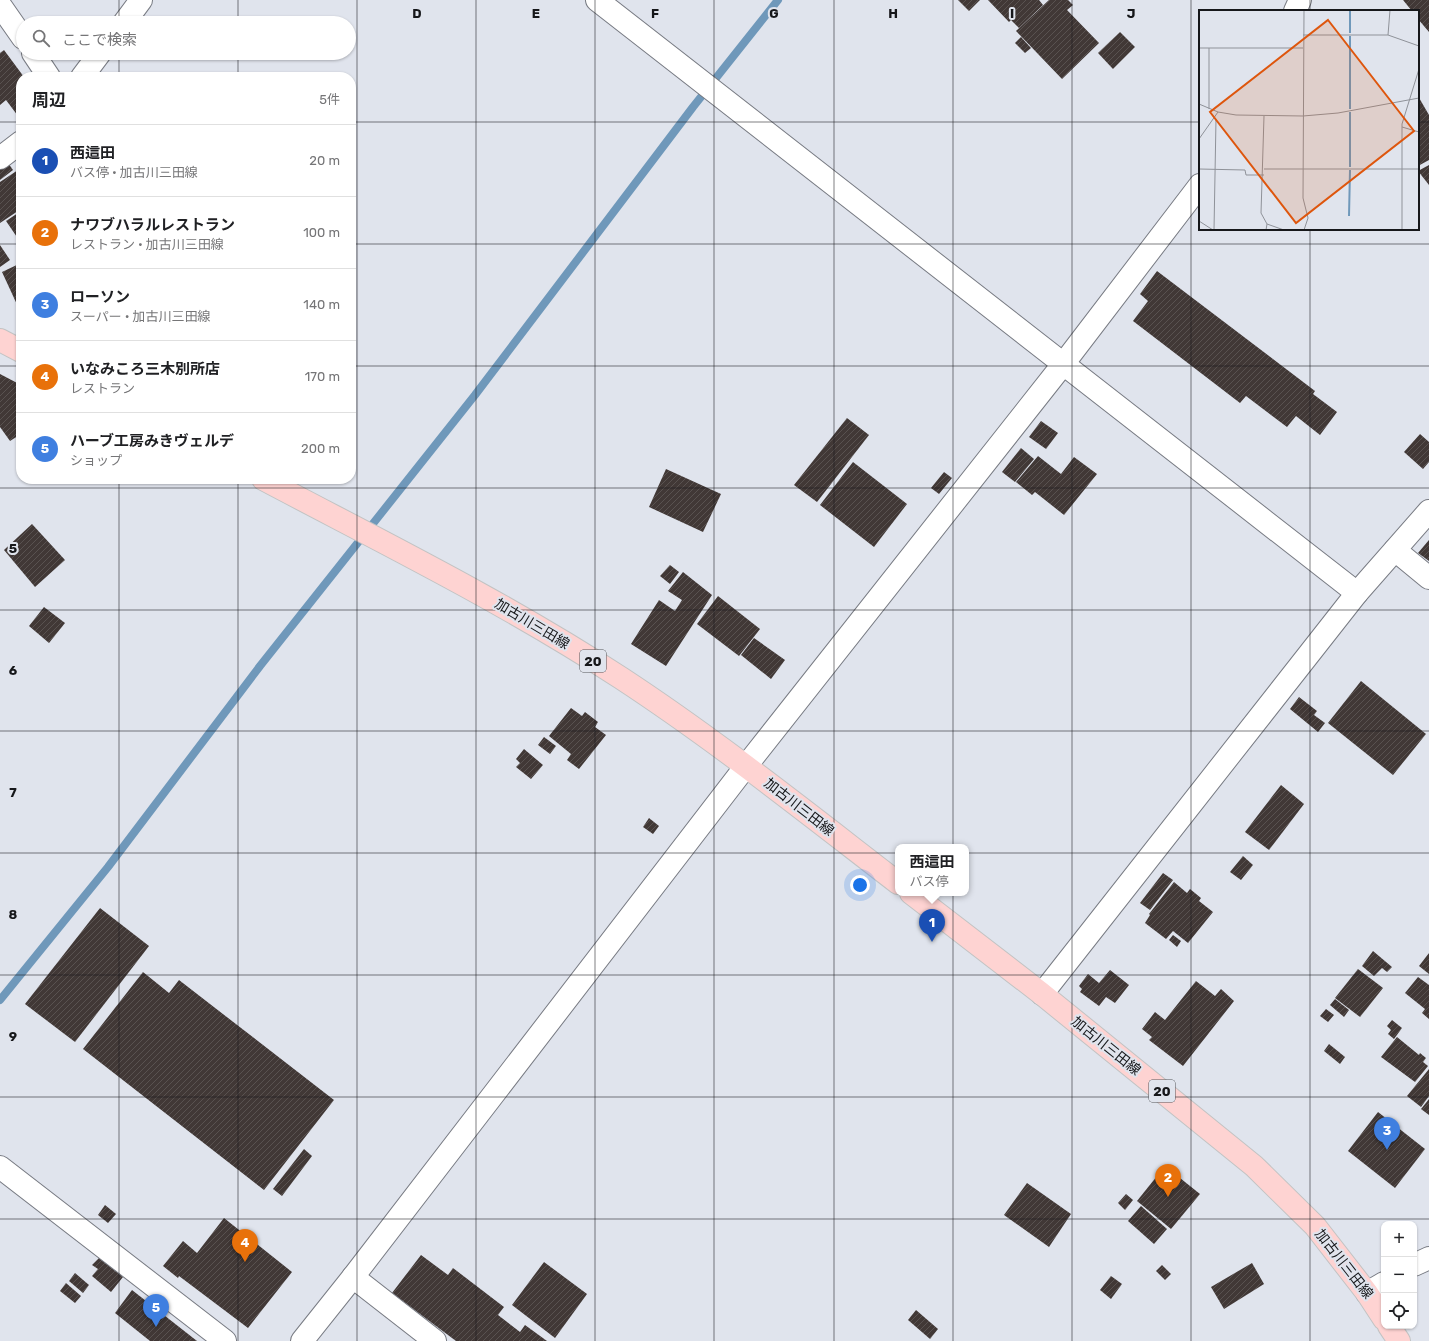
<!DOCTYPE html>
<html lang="ja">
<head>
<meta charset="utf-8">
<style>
	:root { --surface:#fff; --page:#f2f2f2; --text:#202124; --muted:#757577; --line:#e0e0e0; --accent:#0b8043 }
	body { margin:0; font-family:Rubik,"Noto Sans JP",sans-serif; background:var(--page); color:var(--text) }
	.controls { position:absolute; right:12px; bottom:12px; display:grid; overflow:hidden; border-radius:8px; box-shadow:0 1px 3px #0004 }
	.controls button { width:36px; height:36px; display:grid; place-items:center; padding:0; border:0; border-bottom:1px solid var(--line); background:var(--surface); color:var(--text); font:20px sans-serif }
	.you { position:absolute; left:860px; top:885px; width:14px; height:14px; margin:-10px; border:3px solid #fff; border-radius:50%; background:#1a73e8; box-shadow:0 0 0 6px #1a73e833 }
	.badge { display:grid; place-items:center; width:26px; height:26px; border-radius:50%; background:var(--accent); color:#fff; font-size:13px; font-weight:700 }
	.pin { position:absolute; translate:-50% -33px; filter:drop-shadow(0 1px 2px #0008) }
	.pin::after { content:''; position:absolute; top:21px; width:14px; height:12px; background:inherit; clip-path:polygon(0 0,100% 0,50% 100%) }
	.popup { position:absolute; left:895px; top:844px; width:74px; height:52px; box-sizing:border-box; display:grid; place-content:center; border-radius:8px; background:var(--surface); filter:drop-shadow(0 1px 3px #0005); font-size:13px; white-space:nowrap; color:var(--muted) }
	.popup b { font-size:15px; color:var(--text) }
	.popup::after { content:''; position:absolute; left:50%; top:100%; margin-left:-8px; border:8px solid transparent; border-top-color:var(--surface) }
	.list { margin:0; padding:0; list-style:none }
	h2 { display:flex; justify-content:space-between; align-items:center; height:52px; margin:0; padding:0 16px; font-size:17px }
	h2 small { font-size:13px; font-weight:400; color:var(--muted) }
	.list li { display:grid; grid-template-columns:26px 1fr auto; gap:12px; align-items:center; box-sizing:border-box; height:72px; padding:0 16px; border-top:1px solid var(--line) }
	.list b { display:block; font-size:15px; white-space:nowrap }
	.list p { margin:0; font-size:13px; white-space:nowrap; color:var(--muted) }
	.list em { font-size:13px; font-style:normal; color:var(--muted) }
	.icon { flex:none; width:22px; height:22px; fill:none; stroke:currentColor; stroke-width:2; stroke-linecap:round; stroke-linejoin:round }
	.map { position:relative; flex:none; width:1429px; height:1341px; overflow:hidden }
	.search { position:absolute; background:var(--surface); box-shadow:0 1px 3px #0004; left:16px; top:16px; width:340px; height:44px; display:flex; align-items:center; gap:10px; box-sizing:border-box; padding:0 14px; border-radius:22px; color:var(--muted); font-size:15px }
	.panel { position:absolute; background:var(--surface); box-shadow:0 1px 3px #0004; left:16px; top:72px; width:340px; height:412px; border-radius:16px }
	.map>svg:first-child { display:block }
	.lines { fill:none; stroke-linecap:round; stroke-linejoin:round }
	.stream { stroke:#6f98ba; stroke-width:8 }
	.building { fill:url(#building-hatch) }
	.street-casing { stroke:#787b83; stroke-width:24 }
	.secondary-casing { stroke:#787b83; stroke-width:24 }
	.primary-casing { stroke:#c2c3c3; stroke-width:24 }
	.street { stroke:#fff; stroke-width:22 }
	.secondary { stroke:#fff; stroke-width:22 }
	.primary { stroke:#fed3d2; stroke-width:22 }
	.grid { fill:none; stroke:#16171a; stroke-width:1; stroke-opacity:0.55 }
	.labels { text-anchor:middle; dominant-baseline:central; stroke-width:4; stroke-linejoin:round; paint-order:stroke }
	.shield { fill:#e0e4ed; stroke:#535459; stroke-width:1 }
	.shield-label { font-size:13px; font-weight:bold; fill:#16171a }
	.street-label { font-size:14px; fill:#16171a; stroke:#e0e4ed }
	.inset-river { fill:none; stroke:#6f98ba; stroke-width:2 }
	.inset-road { fill:none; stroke:#8f9299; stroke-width:1 }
	.view { fill:#de560d; fill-opacity:0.15; stroke:#de560d; stroke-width:2 }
	.inset-edge { fill:none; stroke:#16171a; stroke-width:2 }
	.grid-label { font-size:13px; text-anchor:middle; font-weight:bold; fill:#16171a; stroke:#e0e4ed; stroke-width:4; stroke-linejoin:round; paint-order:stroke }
</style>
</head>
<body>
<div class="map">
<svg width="1429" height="1341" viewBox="0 0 1429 1341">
	<defs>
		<pattern id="building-hatch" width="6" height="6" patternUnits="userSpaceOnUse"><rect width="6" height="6" fill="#413836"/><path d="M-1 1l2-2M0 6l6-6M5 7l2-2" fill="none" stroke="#595250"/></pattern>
	</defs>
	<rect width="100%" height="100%" fill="#e0e4ed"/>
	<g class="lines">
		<polyline class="stream" points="0,1000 108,867 260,666 475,395 693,107 778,0"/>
	</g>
	<g class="building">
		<polygon points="958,0 980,0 969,11"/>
		<polygon points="988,0 1039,0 1043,5 1019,28 1011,20 1009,22"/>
		<polygon points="1049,0 1068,0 1073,5 1067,10 1099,43 1062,79 1016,31"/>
		<polygon points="1403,0 1429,0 1429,32 1418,19 1418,11 1412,11"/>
		<polygon points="1120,32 1135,47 1113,69 1098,53"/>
		<polygon points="1021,37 1031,48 1025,53 1015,43"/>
		<polygon points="4,50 24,77 21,77 21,120 6,100 0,105 0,53"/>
		<polygon points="1418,96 1429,115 1429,160 1418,166"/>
		<polygon points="6,160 13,170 0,180 0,165"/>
		<polygon points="1429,165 1429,185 1418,171"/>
		<polygon points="21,168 21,209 0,223 0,182"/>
		<polygon points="21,211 21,243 6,221"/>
		<polygon points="0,245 10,260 0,267"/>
		<polygon points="21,263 21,310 20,311 2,272"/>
		<polygon points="1157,271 1315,391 1313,394 1337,412 1320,435 1296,416 1287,427 1246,396 1240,403 1133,321 1148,301 1140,294"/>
		<polygon points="0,374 21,385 21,434 10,441 0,427"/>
		<polygon points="847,418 869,435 817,502 794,485"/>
		<polygon points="1041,421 1058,433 1046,449 1029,437"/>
		<polygon points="1420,434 1429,442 1429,462 1423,469 1404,452"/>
		<polygon points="1021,448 1034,459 1015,482 1002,472"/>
		<polygon points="1038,456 1061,474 1074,457 1097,474 1064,515 1035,492 1032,495 1016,482"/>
		<polygon points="853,462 907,504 874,547 820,505"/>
		<polygon points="666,469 721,494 703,532 649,507"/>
		<polygon points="944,472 952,478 939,494 931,488"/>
		<polygon points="32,524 65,560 35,587 4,550"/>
		<polygon points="1429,540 1429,561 1418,553"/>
		<polygon points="670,565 679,572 670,584 660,576"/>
		<polygon points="683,572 712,595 666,666 631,644 659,600 675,611 682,600 668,591"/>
		<polygon points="718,596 760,629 739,656 697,624"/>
		<polygon points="44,607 65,623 49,643 29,626"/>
		<polygon points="754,638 785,660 771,679 741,655"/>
		<polygon points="1361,681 1426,734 1393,775 1328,723"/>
		<polygon points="1299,697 1317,711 1314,715 1325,723 1318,732 1290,709"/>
		<polygon points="571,708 582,716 585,712 598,722 595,727 606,735 579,769 567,760 571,754 549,736"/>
		<polygon points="544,737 556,746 550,754 538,745"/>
		<polygon points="524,749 543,765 531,779 516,767 520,763 516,759"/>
		<polygon points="1281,785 1304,804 1269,850 1245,832"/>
		<polygon points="649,818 659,826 653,834 643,827"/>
		<polygon points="1243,856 1253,865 1241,880 1230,872"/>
		<polygon points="1163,873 1173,880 1150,910 1140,903"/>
		<polygon points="1174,882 1187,893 1190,889 1201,898 1199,901 1213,912 1188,943 1173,931 1166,939 1145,923 1150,915 1149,914"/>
		<polygon points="100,908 149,946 75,1042 25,1004"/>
		<polygon points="1173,935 1181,941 1177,947 1169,940"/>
		<polygon points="1373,951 1392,967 1387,972 1382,968 1374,976 1362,966"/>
		<polygon points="1429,953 1429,974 1419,966"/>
		<polygon points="1358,969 1383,988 1360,1017 1335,998"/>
		<polygon points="1110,970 1129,985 1115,1003 1106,997 1099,1006 1080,992 1082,989 1079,986 1088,974 1099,983"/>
		<polygon points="143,972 169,993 179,980 334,1100 264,1190 83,1049"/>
		<polygon points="1418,977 1429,985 1429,1019 1422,1013 1425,1009 1405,993"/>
		<polygon points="1196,981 1215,996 1221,989 1234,1001 1183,1066 1149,1040 1152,1037 1142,1029 1155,1012 1165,1020"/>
		<polygon points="1335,999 1349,1010 1344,1017 1330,1005"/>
		<polygon points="1326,1009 1334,1015 1328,1022 1320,1016"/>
		<polygon points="1392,1020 1402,1028 1394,1039 1388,1034 1391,1030 1387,1026"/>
		<polygon points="1397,1037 1419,1055 1420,1053 1426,1058 1423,1062 1428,1066 1415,1082 1381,1057"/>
		<polygon points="1329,1044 1345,1057 1340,1064 1324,1051"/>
		<polygon points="1429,1069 1429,1096 1421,1107 1407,1096"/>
		<polygon points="1429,1099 1429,1115 1421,1109"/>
		<polygon points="1378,1112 1425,1149 1395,1188 1348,1151"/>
		<polygon points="304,1149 312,1156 282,1196 273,1189"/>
		<polygon points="1165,1166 1200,1194 1171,1229 1137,1201"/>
		<polygon points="1027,1183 1071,1214 1049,1247 1004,1215"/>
		<polygon points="1126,1194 1133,1200 1125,1210 1118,1203"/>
		<polygon points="105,1205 116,1214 108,1223 98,1215"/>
		<polygon points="1141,1206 1167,1229 1154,1244 1128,1221"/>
		<polygon points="224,1218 292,1272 248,1328 179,1276 178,1278 163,1266 183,1241 197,1253"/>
		<polygon points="421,1255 448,1275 453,1268 504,1307 498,1315 520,1332 525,1325 547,1341 456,1341 392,1293"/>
		<polygon points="99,1258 123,1277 111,1292 92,1276 98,1269 92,1265"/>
		<polygon points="544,1262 587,1294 555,1338 512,1305"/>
		<polygon points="1252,1263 1264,1284 1224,1309 1211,1287"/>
		<polygon points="1162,1265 1171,1274 1165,1280 1156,1271"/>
		<polygon points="75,1273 89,1285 83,1293 69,1281"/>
		<polygon points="1111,1276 1122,1284 1111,1299 1100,1290"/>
		<polygon points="66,1283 81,1296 75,1303 60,1291"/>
		<polygon points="132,1290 197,1341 150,1341 115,1313"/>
		<polygon points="916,1310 938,1329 930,1339 908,1320"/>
	</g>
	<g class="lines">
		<g class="street-casing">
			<g id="street">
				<polyline points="597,0 1357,593"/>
				<polyline points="0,5 23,38"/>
				<polyline points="1295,11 1300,0"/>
				<polyline points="124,23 141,0"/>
				<polyline points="33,53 49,77"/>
				<polyline points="82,77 100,53"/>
				<polyline points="0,158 21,142"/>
				<polyline points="1395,550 1429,578"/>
				<polyline points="1042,994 1357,593 1429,511"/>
				<polyline points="0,1167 225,1341"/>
				<polyline points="353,1277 435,1341"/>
				<polyline points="302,1341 353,1277 746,766 1064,363 1200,185"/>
			</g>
		</g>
		<g class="secondary-casing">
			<g id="secondary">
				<polyline points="1414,1265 1429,1258"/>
				<polyline points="1367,1293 1384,1283"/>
			</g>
		</g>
		<g class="primary-casing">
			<g id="primary">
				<polyline points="0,340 21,351"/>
				<path d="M263,479C384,543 506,603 621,678C717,741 807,813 898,883"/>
				<polyline points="911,893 1042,994 1254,1166 1315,1226 1367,1293 1384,1319"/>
				<polyline points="1389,1326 1399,1341"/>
			</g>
		</g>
		<use href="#street" class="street"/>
		<use href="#secondary" class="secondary"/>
		<use href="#primary" class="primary"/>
	</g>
	<path class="grid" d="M119,0V23M238,0V23M357,0V1341M476,0V1341M595,0V1341M714,0V1341M834,0V1341M953,0V1341M1072,0V1341M1191,0V1341M1310,0V11M119,53V77M238,53V77M0,122H21M351,122H1200M1418,122H1429M1310,229V1341M0,244H21M351,244H1429M0,366H21M351,366H1429M119,479V1341M238,479V1341M0,488H1429M0,610H1429M0,731H1429M0,853H1429M0,975H1429M0,1097H1429M0,1219H1429"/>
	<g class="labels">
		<g class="shield">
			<rect x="580" y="650" width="26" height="22" rx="3"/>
			<rect x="1149" y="1080" width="26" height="22" rx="3"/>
		</g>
		<g class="shield-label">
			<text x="593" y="661">20</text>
			<text x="1162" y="1091">20</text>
		</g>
		<g class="street-label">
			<text transform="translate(532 624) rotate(31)">加古川三田線</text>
			<text transform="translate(799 807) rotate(38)">加古川三田線</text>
			<text transform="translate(1106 1046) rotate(39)">加古川三田線</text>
			<text transform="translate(1344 1264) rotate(52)">加古川三田線</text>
		</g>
	</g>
	<g transform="translate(1199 10)">
		<rect width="220" height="220" fill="#e0e4ed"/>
		<path class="inset-river" d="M151,0V23M151,99V26M151,102V157M150,206L151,160"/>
		<path class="inset-road" d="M105,0L104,188L109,208L105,220M104,25H189L220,36M189,25L191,0M0,38H104M0,94L19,102L37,105L104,106L139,103L220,88M10,99V38M65,106L62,203L68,214L67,220M203,117L220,122M0,129L19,102M0,159L46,160L47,165H65M65,159H220M0,211L14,220M68,214L85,220M15,220L17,109M203,220V114L220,59"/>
		<path class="view" d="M129,10L215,121L97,213L11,102Z"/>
		<rect width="220" height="220" class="inset-edge"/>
	</g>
	<g class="grid-label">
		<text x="417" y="18">D</text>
		<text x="536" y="18">E</text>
		<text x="655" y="18">F</text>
		<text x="774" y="18">G</text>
		<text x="893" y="18">H</text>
		<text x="1012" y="18">I</text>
		<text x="1131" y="18">J</text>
		<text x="13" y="553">5</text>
		<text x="13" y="675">6</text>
		<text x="13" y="797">7</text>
		<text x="13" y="919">8</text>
		<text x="13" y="1041">9</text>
	</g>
</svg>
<div class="controls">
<button>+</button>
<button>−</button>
<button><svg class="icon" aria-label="locate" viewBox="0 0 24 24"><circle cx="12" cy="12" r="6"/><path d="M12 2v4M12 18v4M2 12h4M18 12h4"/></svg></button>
</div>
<div class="you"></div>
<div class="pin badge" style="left:932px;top:942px;background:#1a4fb4">1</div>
<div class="popup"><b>西這田</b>バス停</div>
<div class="pin badge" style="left:1168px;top:1197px;background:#e8710a">2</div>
<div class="pin badge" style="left:1387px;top:1150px;background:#3f7fe0">3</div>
<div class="pin badge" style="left:245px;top:1262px;background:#e8710a">4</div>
<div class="pin badge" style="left:156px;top:1327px;background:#3f7fe0">5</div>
<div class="search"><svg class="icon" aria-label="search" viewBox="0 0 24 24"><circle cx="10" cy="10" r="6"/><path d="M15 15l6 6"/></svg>ここで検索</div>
<section class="panel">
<h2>周辺<small>5件</small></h2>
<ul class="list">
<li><span class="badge" style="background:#1a4fb4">1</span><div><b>西這田</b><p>バス停 · 加古川三田線</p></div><em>20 m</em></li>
<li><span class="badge" style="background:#e8710a">2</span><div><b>ナワブハラルレストラン</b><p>レストラン · 加古川三田線</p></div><em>100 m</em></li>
<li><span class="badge" style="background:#3f7fe0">3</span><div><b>ローソン</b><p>スーパー · 加古川三田線</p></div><em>140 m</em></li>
<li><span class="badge" style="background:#e8710a">4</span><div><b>いなみころ三木別所店</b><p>レストラン</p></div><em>170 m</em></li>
<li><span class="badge" style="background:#3f7fe0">5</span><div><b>ハーブ工房みきヴェルデ</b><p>ショップ</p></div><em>200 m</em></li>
</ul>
</section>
</div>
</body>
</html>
